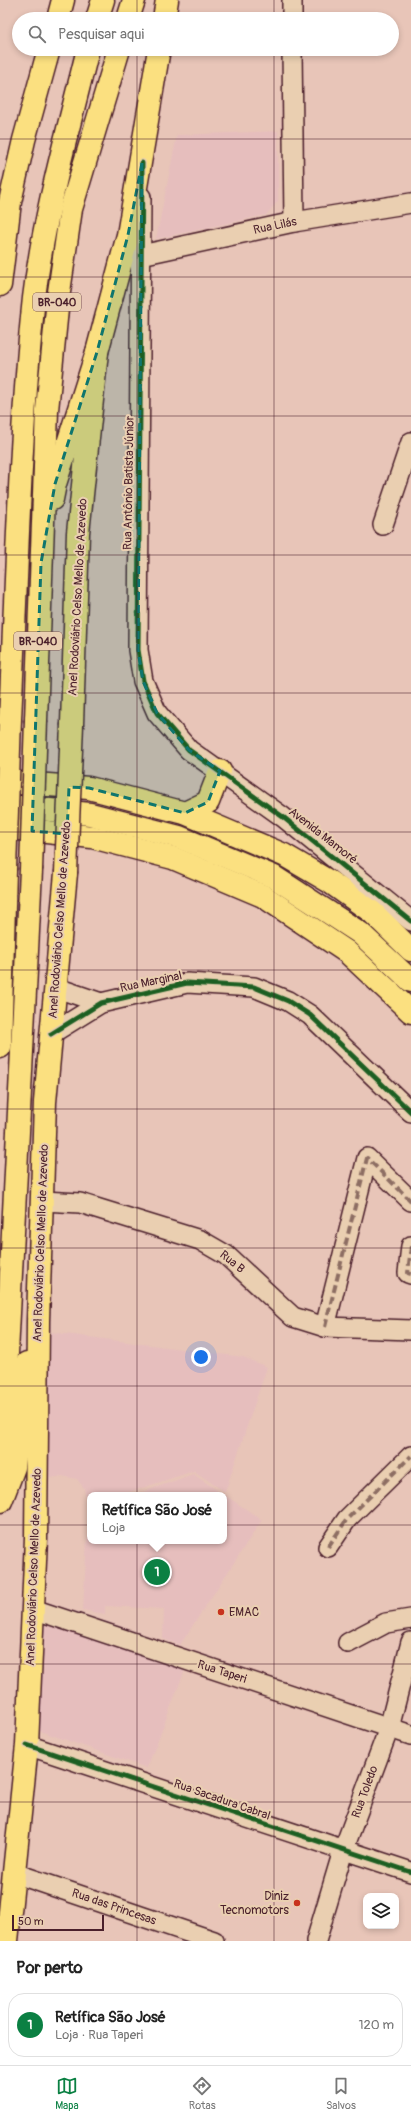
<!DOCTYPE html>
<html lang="pt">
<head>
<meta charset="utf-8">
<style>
	:root { --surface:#fff; --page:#f6f6f6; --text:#222; --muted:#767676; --line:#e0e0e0; --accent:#0b8043 }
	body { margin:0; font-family:Pangolin,sans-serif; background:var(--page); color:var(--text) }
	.controls { position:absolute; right:12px; bottom:12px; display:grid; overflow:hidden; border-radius:8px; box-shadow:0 2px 6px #0003 }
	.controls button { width:36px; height:36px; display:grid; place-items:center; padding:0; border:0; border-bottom:1px solid var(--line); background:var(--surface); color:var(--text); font:20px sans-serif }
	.scale { position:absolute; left:12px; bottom:10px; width:92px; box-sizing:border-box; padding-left:4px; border:2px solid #4a1f2b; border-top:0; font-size:11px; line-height:14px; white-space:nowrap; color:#4a1f2b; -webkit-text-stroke:3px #eacfb1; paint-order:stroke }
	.you { position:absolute; left:201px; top:1357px; width:14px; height:14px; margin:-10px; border:3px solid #fff; border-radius:50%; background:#1a73e8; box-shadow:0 0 0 6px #1a73e833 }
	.badge { display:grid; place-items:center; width:26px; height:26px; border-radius:50%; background:var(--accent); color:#fff; font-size:13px; font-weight:700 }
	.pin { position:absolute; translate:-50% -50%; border:2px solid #fff; box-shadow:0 1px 4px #0006 }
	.popup { position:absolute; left:87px; top:1492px; width:140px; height:52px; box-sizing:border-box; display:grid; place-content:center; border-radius:8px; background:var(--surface); filter:drop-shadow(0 1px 3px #0005); font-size:13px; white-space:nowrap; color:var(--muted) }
	.popup b { font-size:15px; color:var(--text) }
	.popup::after { content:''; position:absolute; left:50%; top:100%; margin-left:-8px; border:8px solid transparent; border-top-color:var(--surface) }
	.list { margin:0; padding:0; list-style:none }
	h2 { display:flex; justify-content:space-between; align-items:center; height:52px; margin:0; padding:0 16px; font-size:17px }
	h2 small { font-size:13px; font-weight:400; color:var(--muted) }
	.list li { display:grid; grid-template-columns:26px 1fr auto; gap:12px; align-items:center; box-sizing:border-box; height:64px; margin:0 8px 8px; padding:0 8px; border:1px solid var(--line); border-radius:16px }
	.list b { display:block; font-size:15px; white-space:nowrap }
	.list p { margin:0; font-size:13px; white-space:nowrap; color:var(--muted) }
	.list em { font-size:13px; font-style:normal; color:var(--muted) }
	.icon { flex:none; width:22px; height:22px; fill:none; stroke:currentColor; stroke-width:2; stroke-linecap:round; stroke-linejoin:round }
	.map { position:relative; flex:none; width:411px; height:1941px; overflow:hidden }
	.search { position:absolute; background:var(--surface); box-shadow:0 2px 6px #0003; left:12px; right:12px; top:12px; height:44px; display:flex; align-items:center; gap:10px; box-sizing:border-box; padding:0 14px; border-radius:22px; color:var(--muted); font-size:15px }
	.sheet { height:124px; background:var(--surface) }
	nav { display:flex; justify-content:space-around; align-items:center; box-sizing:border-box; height:56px; border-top:1px solid var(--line); background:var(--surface); font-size:11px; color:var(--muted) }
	nav a { display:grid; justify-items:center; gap:2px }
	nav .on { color:var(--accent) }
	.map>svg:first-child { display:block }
	.built { fill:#e6bebd }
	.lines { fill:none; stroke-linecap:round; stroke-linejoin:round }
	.minor-casing { stroke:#4a1f2b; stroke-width:22 }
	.major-casing { stroke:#4a1f2b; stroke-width:25 }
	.highway-casing { stroke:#4a1f2b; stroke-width:25 }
	.minor { stroke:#eacfb1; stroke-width:19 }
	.major { stroke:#fbe080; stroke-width:22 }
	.highway { stroke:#fbe080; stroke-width:22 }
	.major-bridge-casing { stroke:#4a1f2b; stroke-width:25; stroke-linecap:butt }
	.highway-bridge-casing { stroke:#4a1f2b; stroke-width:25; stroke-linecap:butt }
	.major-bridge { stroke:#fbe080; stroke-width:22 }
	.highway-bridge { stroke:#fbe080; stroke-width:22 }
	.quiet { stroke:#8d6e63; stroke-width:4; stroke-dasharray:8 4; stroke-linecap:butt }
	.cycleway-casing { stroke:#eacfb1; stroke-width:8 }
	.cycleway { stroke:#1b5e20; stroke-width:5 }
	.marked { fill:#0f766e; fill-opacity:0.2; stroke:#0f766e; stroke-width:3; stroke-dasharray:8 5; stroke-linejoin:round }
	.grid { fill:none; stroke:#4a1f2b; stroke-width:1; stroke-opacity:0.55 }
	.poi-dot { fill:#c8321e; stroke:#eacfb1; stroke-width:1.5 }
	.labels { text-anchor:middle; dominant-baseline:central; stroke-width:4; stroke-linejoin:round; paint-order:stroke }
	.shield { fill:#eacfb1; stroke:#7a5453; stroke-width:1 }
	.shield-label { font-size:11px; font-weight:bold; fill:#4a1f2b }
	.street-label { font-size:12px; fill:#4a1f2b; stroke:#eacfb1 }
	.poi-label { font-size:12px; fill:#4a1f2b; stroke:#eacfb1; text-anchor:start }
</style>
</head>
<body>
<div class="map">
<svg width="411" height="1941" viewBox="0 0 411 1941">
	<rect width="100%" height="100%" fill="#e8c5b8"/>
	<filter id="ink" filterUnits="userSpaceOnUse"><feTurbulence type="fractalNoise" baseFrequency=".025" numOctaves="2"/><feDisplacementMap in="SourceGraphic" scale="8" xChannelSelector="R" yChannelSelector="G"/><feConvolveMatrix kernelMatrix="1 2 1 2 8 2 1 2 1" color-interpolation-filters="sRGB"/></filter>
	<g filter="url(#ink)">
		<g class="built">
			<polygon points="278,131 278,201 266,215 156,239 177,135"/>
			<polygon points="50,1332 243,1357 267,1367 225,1492 194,1471 120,1495 90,1495 90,1505 87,1506 84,1488 77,1479 62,1476 45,1479"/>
			<polygon points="193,1474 262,1520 180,1645 163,1639 164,1609 105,1606 105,1614 83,1610 87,1538 90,1537 90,1541 224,1541 224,1495 135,1495"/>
			<polygon points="43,1624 185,1670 147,1768 40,1731"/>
		</g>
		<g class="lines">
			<g class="minor-casing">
				<g id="minor">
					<polyline points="292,0 292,19"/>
					<polyline points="292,49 294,222"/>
					<polyline points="141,197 138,650 143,681 157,713 189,750 283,817 411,921"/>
					<polyline points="141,255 294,222 411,203"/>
					<polyline points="383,525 411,442"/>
					<polyline points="57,988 101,1003"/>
					<polyline points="51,1034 101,1003 187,983 254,987 288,1001 310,1015 411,1112"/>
					<polyline points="43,1201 80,1203 200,1240 226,1255 293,1317 325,1327 411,1330"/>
					<polyline points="411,1246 408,1273 411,1274"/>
					<polyline points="325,1327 367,1158 411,1201"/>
					<polyline points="328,1547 347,1519 411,1456"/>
					<polyline points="33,1609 411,1735"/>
					<polyline points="348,1643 386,1623 411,1619"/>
					<polyline points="27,1745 411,1872"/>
					<polyline points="14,1873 214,1941"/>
					<polyline points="316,1941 343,1851 389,1728 411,1642"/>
				</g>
			</g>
			<g class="major-casing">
				<g id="major">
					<polyline points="58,19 63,0"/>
					<polyline points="164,19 167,0"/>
					<polyline points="0,285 10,202 24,140 49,49"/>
					<polyline points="72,724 78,533 97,352 128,235 159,49"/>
					<polyline points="0,830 20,829 92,837 173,858 263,896 347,952 411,1012"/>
					<polyline points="1,1501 14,1467 24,1377 27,1363"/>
					<polyline points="7,1941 27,1745 36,1538 38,1321 45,1102 66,873"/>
				</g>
			</g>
			<g class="highway-casing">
				<g id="highway">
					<polyline points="97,19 103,0"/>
					<polyline points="128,19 134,0"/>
					<polyline points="52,499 55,484 97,352"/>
					<path d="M10,719C17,579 19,438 34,298C44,214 68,131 88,49"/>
					<polyline points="36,720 47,410 58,299 71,209 119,49"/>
					<polyline points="0,784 21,783 89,788 185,813 284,855 330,882 372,912 411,950"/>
					<polyline points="0,807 20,807 90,814 179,837 274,877 360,933 411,981"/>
					<polyline points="185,813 208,802 220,771"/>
					<polyline points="0,1047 5,870"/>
					<polyline points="0,1494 31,870"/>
				</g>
			</g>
			<use href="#minor" class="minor"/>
			<use href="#major" class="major"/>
			<use href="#highway" class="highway"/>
			<g class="major-bridge-casing">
				<polyline id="major-bridge" points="66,873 72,724"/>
			</g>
			<g class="highway-bridge-casing">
				<g id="highway-bridge">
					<polyline points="5,870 10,719"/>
					<polyline points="31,870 36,720"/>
				</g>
			</g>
			<use href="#major-bridge" class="major-bridge"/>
			<use href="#highway-bridge" class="highway-bridge"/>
			<g class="quiet">
				<polyline points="411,1246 408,1273 411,1274"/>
				<polyline points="325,1327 367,1158 411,1201"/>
				<polyline points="328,1547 347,1519 411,1456"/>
			</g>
			<g class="cycleway-casing">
				<g id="cycleway">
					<polyline points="142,163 138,650 143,681 157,713 189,750 283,817 411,921"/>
					<polyline points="51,1034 101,1003 187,983 254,987 288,1001 310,1015 411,1112"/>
					<polyline points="27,1745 411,1872"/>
				</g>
			</g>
			<use href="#cycleway" class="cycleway"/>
		</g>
	</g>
	<path class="marked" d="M142,163L138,650L143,681L157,713L189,750L220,771L208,802L185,813L89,788L69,787L67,834L32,831L41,563L55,484L97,352L128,235Z"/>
	<path class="grid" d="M137,0V19M274,0V19M137,49V1941M274,49V1941M0,139H411M0,277H411M0,416H411M0,555H411M0,693H411M0,832H411M0,970H411M0,1109H411M0,1248H411M0,1386H411M0,1525H411M0,1664H411M0,1802H411"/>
	<g class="poi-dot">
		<circle cx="221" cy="1612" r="4"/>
		<circle cx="297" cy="1903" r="4"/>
	</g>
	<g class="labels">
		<g class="shield">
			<rect x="33" y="293" width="48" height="18" rx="3"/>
			<rect x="14" y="632" width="48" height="18" rx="3"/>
		</g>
		<g class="shield-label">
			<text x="57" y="302">BR-040</text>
			<text x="38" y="641">BR-040</text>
		</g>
		<g class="street-label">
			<text transform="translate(275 226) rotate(-12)">Rua Lilás</text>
			<text transform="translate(129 483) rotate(-89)">Rua Antônio Batista Júnior</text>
			<text transform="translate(78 597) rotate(-87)">Anel Rodoviário Celso Mello de Azevedo</text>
			<text transform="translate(323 836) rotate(38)">Avenida Mamoré</text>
			<text transform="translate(60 920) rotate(-86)">Anel Rodoviário Celso Mello de Azevedo</text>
			<text transform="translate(151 982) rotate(-12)">Rua Marginal</text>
			<text transform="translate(41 1243) rotate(-88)">Anel Rodoviário Celso Mello de Azevedo</text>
			<text transform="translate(232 1262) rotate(39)">Rua B</text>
			<text transform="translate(34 1567) rotate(-88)">Anel Rodoviário Celso Mello de Azevedo</text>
			<text transform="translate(222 1672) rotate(18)">Rua Taperi</text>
			<text transform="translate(365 1792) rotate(-70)">Rua Toledo</text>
			<text transform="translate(222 1800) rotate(19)">Rua Sacadura Cabral</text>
			<text transform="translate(114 1907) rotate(19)">Rua das Princesas</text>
		</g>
		<g class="poi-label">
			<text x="229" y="1612">EMAC</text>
			<text x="289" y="1896" text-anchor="end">Diniz<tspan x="289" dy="14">Tecnomotors</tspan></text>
		</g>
	</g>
</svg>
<div class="controls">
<button><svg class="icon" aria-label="layers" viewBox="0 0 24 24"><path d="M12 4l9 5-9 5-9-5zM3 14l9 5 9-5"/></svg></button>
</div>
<div class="scale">50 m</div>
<div class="you"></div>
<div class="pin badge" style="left:157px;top:1572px">1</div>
<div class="popup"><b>Retífica São José</b>Loja</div>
<div class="search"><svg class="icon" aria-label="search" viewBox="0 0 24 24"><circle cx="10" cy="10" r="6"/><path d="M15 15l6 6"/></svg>Pesquisar aqui</div>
</div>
<section class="sheet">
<h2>Por perto<small></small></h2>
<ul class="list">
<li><span class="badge">1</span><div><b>Retífica São José</b><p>Loja · Rua Taperi</p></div><em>120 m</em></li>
</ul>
</section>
<nav>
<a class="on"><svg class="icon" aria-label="map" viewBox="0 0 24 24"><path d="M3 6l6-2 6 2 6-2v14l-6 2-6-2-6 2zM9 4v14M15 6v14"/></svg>Mapa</a>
<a><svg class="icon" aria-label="directions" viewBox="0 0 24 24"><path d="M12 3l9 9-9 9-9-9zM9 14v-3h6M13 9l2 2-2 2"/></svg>Rotas</a>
<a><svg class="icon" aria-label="saved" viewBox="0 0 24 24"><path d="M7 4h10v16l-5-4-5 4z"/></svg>Salvos</a>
</nav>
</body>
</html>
